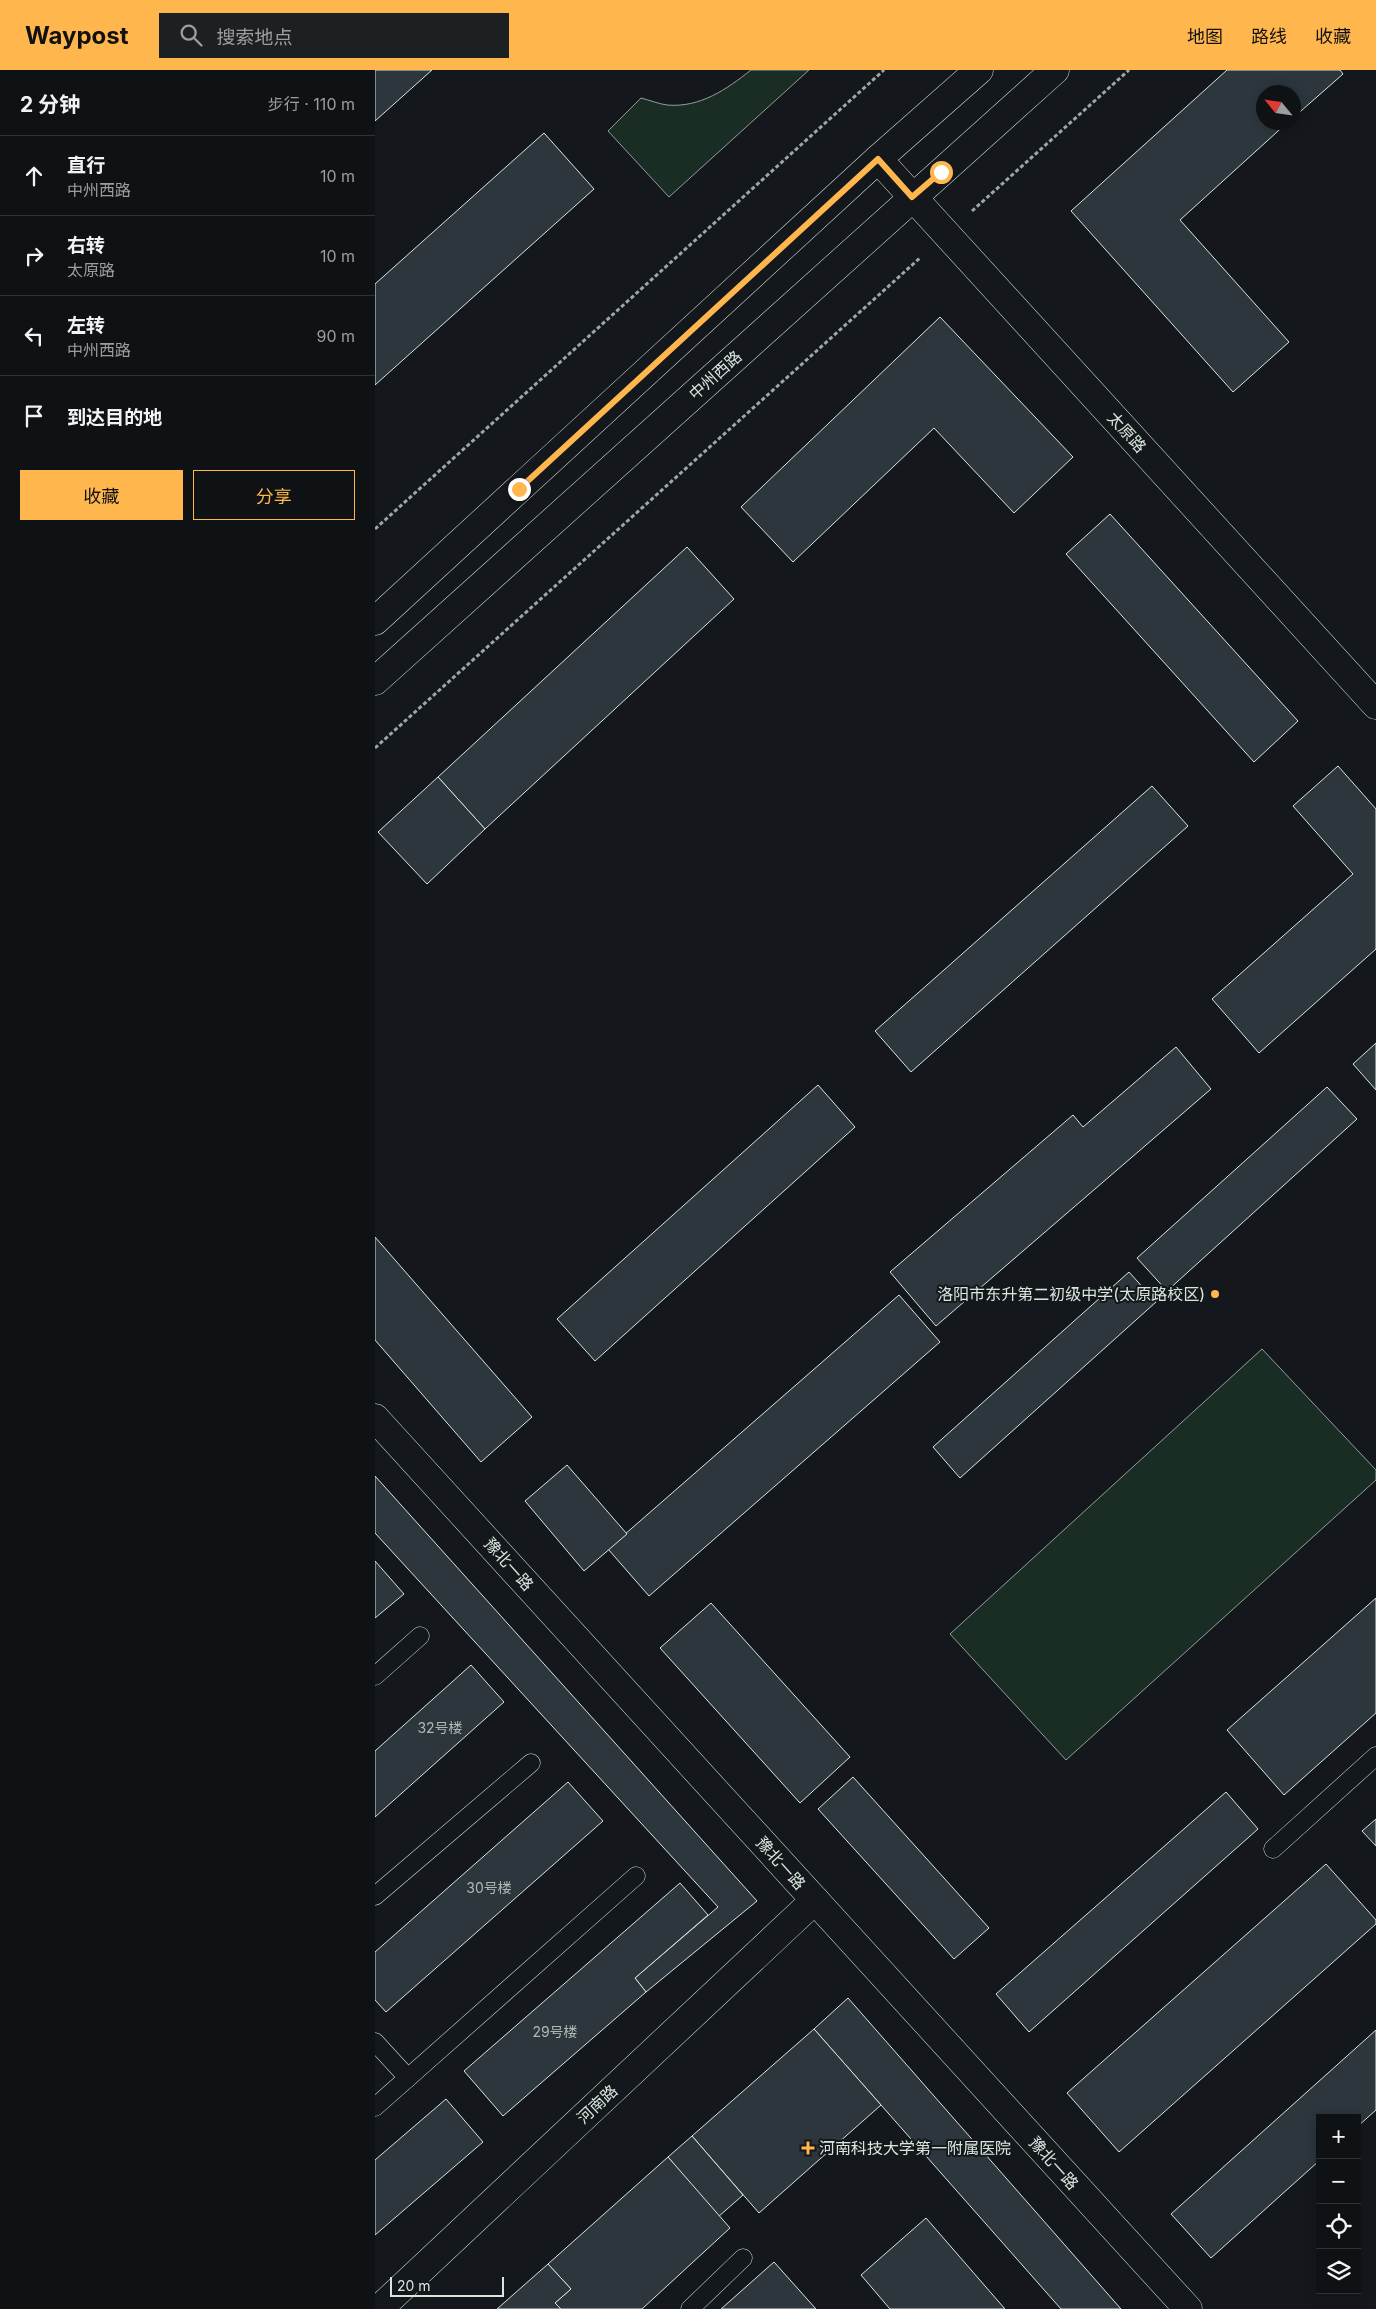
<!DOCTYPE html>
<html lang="zh">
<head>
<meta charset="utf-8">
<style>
	:root { --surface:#0f1215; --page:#1d2022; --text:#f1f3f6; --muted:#9b9ea0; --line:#2f3234; --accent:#ffb74d }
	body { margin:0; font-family:Inter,"Noto Sans SC",sans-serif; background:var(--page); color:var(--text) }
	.controls { position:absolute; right:15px; bottom:15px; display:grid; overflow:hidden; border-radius:0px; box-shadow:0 2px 12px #0003 }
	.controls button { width:45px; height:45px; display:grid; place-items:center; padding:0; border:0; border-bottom:1px solid var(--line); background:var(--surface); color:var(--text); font:25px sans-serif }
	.compass { position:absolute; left:881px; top:15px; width:45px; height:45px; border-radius:50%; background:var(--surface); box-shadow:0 2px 12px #0003; rotate:299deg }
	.scale { position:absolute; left:15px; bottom:12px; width:114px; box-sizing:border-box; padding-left:5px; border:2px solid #d8e6dc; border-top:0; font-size:14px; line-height:18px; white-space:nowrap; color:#d8e6dc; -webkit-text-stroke:4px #14181c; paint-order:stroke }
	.stop { position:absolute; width:15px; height:15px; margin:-11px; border:4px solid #ffb74d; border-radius:50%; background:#fff }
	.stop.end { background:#ffb74d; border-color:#fff; box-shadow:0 1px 5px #0008 }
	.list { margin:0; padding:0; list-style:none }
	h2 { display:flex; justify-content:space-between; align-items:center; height:65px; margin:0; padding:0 20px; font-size:21px }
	h2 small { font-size:16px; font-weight:400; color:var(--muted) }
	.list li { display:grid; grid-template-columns:32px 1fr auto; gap:15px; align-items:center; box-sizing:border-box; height:80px; padding:0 20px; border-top:1px solid var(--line) }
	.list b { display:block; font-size:19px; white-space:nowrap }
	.list p { margin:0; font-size:16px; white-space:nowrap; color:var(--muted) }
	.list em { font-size:16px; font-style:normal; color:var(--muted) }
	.actions { display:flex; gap:10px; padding:15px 20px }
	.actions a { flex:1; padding:11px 0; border:1px solid var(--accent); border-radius:0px; text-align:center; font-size:18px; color:var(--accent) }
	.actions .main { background:var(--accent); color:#111 }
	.icon { flex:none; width:28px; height:28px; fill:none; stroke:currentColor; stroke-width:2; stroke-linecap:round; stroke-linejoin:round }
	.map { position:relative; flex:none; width:1001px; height:2239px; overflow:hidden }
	header { display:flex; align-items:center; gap:30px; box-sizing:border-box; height:70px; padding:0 25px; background:var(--accent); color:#111 }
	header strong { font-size:24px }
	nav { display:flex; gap:28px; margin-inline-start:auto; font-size:18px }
	.search { width:350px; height:45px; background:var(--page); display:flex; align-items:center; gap:12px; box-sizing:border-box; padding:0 18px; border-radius:0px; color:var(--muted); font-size:19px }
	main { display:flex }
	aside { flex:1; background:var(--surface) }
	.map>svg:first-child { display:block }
	.green { fill:#1a2d24; stroke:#939e99 }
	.building { fill:#2c363c; stroke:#d8e6dc }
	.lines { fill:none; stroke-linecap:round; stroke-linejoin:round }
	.lane-casing { stroke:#d8e6dc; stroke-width:19 }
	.street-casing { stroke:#d8e6dc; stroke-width:29 }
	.secondary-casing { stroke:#d8e6dc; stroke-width:29 }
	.primary-casing { stroke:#d8e6dc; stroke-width:29 }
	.path { stroke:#9da8a2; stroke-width:3; stroke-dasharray:4 2.5; stroke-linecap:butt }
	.lane { stroke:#14181c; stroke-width:18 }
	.street { stroke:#14181c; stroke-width:28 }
	.secondary { stroke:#14181c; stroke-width:28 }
	.primary { stroke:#14181c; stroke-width:28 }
	.route { stroke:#ffb74d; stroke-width:6 }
	.poi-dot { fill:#ffb74d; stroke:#14181c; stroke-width:2 }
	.labels { text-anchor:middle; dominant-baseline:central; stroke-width:4; stroke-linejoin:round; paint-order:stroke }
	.number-label { font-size:14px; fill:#adbab4 }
	.street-label { font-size:16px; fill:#d8e6dc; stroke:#14181c }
	.poi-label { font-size:16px; fill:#d8e6dc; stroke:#14181c; text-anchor:end }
</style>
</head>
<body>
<header>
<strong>Waypost</strong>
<div class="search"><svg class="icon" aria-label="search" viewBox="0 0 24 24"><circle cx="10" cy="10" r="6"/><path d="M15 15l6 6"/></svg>搜索地点</div>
<nav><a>地图</a><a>路线</a><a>收藏</a></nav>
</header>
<main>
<aside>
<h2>2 分钟<small>步行 · 110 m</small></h2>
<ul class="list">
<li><svg class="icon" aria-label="ahead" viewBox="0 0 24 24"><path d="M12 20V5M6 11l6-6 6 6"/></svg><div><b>直行</b><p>中州西路</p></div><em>10 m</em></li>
<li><svg class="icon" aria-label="right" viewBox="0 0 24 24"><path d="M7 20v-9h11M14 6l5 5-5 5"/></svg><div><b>右转</b><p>太原路</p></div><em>10 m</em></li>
<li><svg class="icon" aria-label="left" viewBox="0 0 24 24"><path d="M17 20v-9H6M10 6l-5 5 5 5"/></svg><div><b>左转</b><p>中州西路</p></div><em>90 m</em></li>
<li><svg class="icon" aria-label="arrive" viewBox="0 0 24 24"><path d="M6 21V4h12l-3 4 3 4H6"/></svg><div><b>到达目的地</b></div></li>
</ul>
<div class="actions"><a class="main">收藏</a><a>分享</a></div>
</aside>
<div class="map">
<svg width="1001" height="2239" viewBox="0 0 1001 2239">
	<rect width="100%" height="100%" fill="#14181c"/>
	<g class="green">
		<path d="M376,0H434L294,127L233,61L266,28C274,30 284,34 292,35C325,38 352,19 376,0Z"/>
		<polygon points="887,1279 1001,1400 1001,1410 691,1690 575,1564"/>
	</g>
	<g class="building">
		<polygon points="0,0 57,0 0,51"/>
		<polygon points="852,0 965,0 968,4 918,48 918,22 888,22 888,52 913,52 805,150 914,272 858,322 696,141"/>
		<polygon points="169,63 219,119 0,315 0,214"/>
		<polygon points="565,247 698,387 639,443 559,358 418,492 366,437"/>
		<polygon points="735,444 923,651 879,692 691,484"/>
		<polygon points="312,477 359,529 110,759 63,707"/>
		<polygon points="963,696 1001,739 1001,879 884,983 837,929 978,804 918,736"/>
		<polygon points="63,707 110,759 52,814 3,762"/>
		<polygon points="777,716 813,756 536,1002 500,961"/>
		<polygon points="1001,973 1001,1020 978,994"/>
		<polygon points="801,977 836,1019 561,1256 515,1202 698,1045 708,1057"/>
		<polygon points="443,1015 480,1057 220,1291 182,1249"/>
		<polygon points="952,1017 982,1049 792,1221 762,1188"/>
		<polygon points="0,1167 157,1347 106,1392 0,1270"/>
		<polygon points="754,1202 781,1232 585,1408 558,1377"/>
		<polygon points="524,1225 565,1272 274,1526 233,1479"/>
		<polygon points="192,1395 252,1464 209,1501 150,1431"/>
		<polygon points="0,1406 382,1831 271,1922 260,1908 343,1837 0,1463"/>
		<polygon points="0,1491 29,1524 0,1548"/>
		<polygon points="1001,1528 1001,1643 909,1725 852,1660"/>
		<polygon points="336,1533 475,1687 425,1733 285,1578"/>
		<polygon points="96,1595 129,1632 0,1747 0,1681"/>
		<polygon points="478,1707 614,1858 579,1889 443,1739"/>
		<polygon points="193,1712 228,1751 11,1942 0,1930 0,1882"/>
		<polygon points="851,1722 883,1759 654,1962 621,1924"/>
		<polygon points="1001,1749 1001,1776 987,1761"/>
		<polygon points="951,1794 1001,1850 1001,1854 744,2082 692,2023"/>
		<polygon points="305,1813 333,1845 260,1908 271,1922 128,2046 89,2001"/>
		<polygon points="473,1928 746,2239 686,2239 506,2035 439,1959"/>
		<polygon points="439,1959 506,2035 384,2143 317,2066"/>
		<polygon points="1001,1960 1001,2040 982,2057 982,2048 945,2048 945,2090 836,2188 796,2144"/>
		<polygon points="71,2029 108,2072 0,2165 0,2090"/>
		<polygon points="317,2066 368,2125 343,2147 293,2087"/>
		<polygon points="293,2087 355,2158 267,2239 186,2239 180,2233 196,2219 173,2194"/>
		<polygon points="551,2148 630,2239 515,2239 486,2205"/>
		<polygon points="399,2192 441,2239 346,2239"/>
		<polygon points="173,2194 196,2219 180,2233 186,2239 122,2239"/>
	</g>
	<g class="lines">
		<g class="lane-casing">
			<g id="lane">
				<polyline points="0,1606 45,1566"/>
				<polyline points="898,1779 1001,1686"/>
				<polyline points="0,1826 156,1693"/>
				<polyline points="0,1972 33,2008"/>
				<polyline points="0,2037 261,1806"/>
				<polyline points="315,2239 368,2188"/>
			</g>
		</g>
		<g class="street-casing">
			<g id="street">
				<polyline points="0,1348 813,2239"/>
				<polyline points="4,2239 440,1830"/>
			</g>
		</g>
		<g class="secondary-casing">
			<polyline id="secondary" points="503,89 1001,635"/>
		</g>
		<g class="primary-casing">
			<g id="primary">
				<polyline points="0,551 503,89 604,0"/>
				<polyline points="0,611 680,0"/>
			</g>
		</g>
		<g class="path">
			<polyline points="597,141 754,0"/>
			<polyline points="0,459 509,0"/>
			<polyline points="0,678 546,187"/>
		</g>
		<use href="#lane" class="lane"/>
		<use href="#street" class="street"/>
		<use href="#secondary" class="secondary"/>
		<use href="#primary" class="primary"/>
	</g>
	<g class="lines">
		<polyline class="route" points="144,419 503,89 537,127 566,102"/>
	</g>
	<g class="poi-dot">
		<circle cx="840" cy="1224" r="5"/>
		<path d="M430.5 2070.5h5v5h5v5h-5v5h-5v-5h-5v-5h5z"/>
	</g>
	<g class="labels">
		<g class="number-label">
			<text x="65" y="1657">32号楼</text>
			<text x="114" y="1817">30号楼</text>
			<text x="180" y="1961">29号楼</text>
		</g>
		<g class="street-label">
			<text transform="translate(340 305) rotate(-42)">中州西路</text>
			<text transform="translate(752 362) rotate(48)">太原路</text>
			<text transform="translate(134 1494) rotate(48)">豫北一路</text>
			<text transform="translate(406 1793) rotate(48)">豫北一路</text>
			<text transform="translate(222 2034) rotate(-43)">河南路</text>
			<text transform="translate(679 2093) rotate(48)">豫北一路</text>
		</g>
		<g class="poi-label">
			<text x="830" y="1224">洛阳市东升第二初级中学(太原路校区)</text>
			<text x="444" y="2078" text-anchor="start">河南科技大学第一附属医院</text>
		</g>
	</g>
</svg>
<div class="controls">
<button>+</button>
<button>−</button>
<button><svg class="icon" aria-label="locate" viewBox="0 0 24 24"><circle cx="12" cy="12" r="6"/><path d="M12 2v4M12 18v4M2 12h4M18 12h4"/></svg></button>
<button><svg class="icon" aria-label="layers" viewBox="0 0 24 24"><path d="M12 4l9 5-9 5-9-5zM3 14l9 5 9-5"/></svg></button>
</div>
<svg class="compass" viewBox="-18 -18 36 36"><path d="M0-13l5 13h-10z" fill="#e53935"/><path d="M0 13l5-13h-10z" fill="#9b9ea0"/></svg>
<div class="scale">20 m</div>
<div class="stop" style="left:566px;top:102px"></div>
<div class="stop end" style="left:144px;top:419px"></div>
</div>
</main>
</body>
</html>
